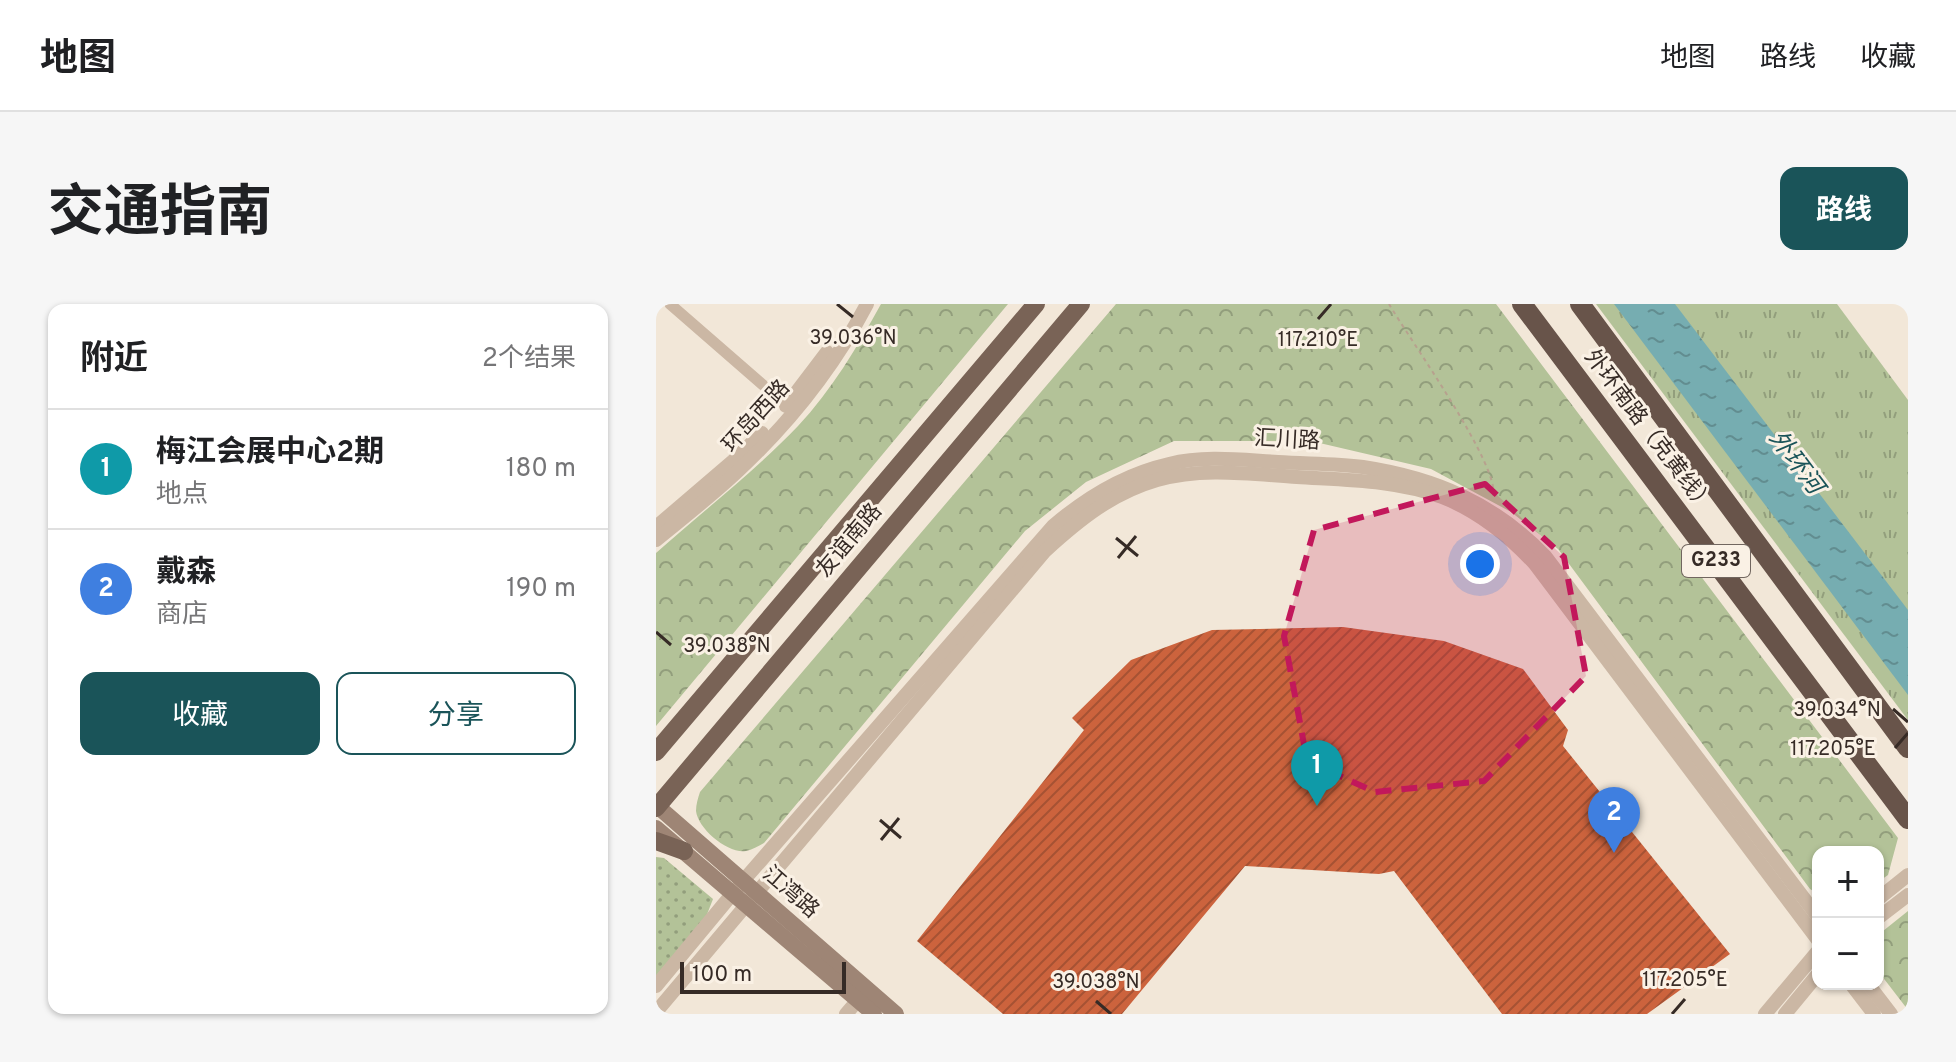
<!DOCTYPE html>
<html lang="zh">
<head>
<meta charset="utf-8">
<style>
	:root { --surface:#fff; --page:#f6f6f6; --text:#202124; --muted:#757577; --line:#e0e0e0; --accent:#1a5459 }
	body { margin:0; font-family:Overpass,"Noto Sans SC",sans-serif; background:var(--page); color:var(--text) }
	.controls { position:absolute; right:24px; bottom:24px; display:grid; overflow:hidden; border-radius:16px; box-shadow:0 2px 6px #0004 }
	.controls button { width:72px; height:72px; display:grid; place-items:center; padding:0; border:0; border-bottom:2px solid var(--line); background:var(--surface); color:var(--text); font:40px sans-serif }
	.scale { position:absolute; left:24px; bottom:20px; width:166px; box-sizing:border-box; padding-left:8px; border:4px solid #362b26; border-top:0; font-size:22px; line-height:28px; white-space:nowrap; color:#362b26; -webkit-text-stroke:6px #faf1e5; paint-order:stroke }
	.you { position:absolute; left:824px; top:260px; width:28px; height:28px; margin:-20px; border:6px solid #fff; border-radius:50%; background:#1a73e8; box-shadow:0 0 0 12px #1a73e833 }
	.badge { display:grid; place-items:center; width:52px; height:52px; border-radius:50%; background:var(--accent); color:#fff; font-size:26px; font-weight:700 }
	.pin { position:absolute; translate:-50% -66px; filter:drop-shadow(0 2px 4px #0008) }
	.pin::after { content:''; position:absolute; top:42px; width:28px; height:24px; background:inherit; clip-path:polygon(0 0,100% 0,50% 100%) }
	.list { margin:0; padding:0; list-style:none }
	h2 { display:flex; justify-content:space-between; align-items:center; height:104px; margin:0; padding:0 32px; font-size:34px }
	h2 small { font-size:26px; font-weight:400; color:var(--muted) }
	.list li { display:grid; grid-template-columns:52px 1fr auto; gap:24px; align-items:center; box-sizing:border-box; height:120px; padding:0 32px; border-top:2px solid var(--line) }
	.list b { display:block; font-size:30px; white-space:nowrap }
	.list p { margin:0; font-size:26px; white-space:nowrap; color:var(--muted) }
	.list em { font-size:26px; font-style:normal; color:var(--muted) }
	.actions { display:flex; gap:16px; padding:24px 32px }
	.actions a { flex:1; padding:18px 0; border:2px solid var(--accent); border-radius:16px; text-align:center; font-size:28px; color:var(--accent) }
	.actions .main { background:var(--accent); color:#fff }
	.map { position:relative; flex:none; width:1252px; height:710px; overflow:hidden; border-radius:16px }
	header { display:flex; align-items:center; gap:48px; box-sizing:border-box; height:112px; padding:0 40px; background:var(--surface); border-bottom:2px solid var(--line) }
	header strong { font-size:38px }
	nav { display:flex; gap:44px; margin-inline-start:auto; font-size:28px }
	.intro { display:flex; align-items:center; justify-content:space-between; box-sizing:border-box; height:192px; padding:0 48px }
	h1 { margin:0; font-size:56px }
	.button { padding:20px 36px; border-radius:16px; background:var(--accent); color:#fff; font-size:28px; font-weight:700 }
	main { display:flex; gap:48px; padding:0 48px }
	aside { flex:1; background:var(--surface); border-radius:16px; box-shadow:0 2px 6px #0004 }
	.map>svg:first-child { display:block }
	.grass { fill:url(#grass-dots) }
	.forest { fill:url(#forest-crowns) }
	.park { fill:url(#park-tufts) }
	.water { fill:url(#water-ripples) }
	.building { fill:url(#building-hatch) }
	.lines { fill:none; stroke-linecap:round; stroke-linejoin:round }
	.path { stroke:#b7a18e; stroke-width:2; stroke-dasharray:4 4; stroke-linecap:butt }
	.minor { stroke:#cbb7a4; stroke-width:11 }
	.tertiary { stroke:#cbb7a4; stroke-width:14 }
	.secondary { stroke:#9e8575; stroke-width:16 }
	.primary { stroke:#796356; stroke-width:18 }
	.trunk { stroke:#68544a; stroke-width:20 }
	.marked { fill:#c2185b; fill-opacity:0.2; stroke:#c2185b; stroke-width:6; stroke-dasharray:16 10; stroke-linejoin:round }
	.ticks { fill:none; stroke:#362b26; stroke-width:3 }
	.labels { text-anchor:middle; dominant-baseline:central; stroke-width:6; stroke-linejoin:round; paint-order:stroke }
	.shield { fill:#faf1e5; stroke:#71665f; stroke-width:2 }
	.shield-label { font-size:20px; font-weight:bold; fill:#362b26 }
	.street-label { font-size:22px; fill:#362b26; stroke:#faf1e5 }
	.water-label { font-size:24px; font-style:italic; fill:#1a5459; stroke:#faf1e5 }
	.ticks-label { font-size:20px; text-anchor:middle; fill:#362b26; stroke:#faf1e5; stroke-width:6; stroke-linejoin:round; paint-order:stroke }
</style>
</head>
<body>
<header>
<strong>地图</strong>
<nav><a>地图</a><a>路线</a><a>收藏</a></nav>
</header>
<div class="intro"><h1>交通指南</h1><a class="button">路线</a></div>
<main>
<aside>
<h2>附近<small>2个结果</small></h2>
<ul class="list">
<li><span class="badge" style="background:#0f9aa8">1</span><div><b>梅江会展中心2期</b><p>地点</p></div><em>180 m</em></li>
<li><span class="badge" style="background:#3f7fe0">2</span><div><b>戴森</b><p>商店</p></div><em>190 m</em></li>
</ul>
<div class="actions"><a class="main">收藏</a><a>分享</a></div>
</aside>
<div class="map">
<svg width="1252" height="710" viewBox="0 0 1252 710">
	<defs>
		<pattern id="grass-dots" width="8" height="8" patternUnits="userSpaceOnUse" patternTransform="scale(2)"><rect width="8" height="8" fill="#b3c298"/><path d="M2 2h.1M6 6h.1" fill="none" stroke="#929e7c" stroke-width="1.8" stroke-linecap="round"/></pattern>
		<pattern id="forest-crowns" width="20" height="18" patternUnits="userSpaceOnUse" patternTransform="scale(2)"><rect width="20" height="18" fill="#b3c298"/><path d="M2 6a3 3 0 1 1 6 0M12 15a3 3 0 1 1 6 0" fill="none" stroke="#929e7c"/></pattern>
		<pattern id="park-tufts" width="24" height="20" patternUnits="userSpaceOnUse" patternTransform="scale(2)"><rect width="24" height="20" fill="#b3c298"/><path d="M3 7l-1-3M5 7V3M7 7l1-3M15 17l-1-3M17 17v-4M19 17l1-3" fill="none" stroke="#929e7c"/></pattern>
		<pattern id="water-ripples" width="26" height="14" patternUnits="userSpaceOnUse" patternTransform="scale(2)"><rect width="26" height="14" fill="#76adb1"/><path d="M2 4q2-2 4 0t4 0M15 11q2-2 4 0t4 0" fill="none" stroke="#628d90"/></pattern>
		<pattern id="building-hatch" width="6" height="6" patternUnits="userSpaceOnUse" patternTransform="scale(2)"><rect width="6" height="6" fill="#cc633d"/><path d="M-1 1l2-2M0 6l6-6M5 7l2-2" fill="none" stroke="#a65233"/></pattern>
	</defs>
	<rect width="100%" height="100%" fill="#f2e7d8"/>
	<polygon class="grass" points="0,553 8,554 57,595 50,613 0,672"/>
	<g class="forest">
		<path d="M225,0H352L0,422V249C47,207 98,168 142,122C175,87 202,42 225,0Z"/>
		<path d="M460,0H840L1242,534L1232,571L1222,578V548H1162V590L1154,585L902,245L855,208L775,165L655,137H518L430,178L369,227L108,539C102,542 96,546 90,547C72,550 42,525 40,507C40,500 42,494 44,488Z"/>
		<polygon points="1252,607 1252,706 1222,667 1222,631"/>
	</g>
	<polygon class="park" points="940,0 1181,0 1252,96 1252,416"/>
	<polygon class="water" points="958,0 1019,0 1252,306 1252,391"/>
	<polygon class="building" points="687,323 788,337 867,365 912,426 907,442 1074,650 991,710 846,710 738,567 723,570 589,562 466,710 347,710 261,637 428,426 416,414 475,356 556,326"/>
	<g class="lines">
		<path class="path" d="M733,0C752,33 846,164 837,193"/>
		<polyline class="minor" points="14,0 107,81"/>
		<g class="tertiary">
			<polyline points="130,102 171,48"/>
			<polyline points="0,223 77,157 106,129"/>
			<path d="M0,236C28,213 58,190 84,165C134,118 179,61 211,0"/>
			<polyline points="1222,595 1252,571"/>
			<polyline points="1222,614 1252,591"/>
			<polyline points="1195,680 1218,710"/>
			<polyline points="1212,680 1235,710"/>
			<path d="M0,682L87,577L397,222C431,193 469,170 513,160C549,151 586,156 622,158C650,160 679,159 707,163C779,174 838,199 889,252L1162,613"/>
			<path d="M0,708L389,247C423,216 456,189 501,176C547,163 594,170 641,173C689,176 740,176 786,193C822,207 853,232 879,260L1162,636"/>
			<polyline points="190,710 202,696"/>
			<polyline points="1109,710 1162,647"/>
			<polyline points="1129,710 1162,670"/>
		</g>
		<g class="secondary">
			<polyline points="0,501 240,710"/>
			<polyline points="0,524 218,710"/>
		</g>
		<g class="primary">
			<polyline points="0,448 380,0"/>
			<polyline points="0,504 425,0"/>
			<polyline points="0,537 28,547"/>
		</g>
		<g class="trunk">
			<polyline points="866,0 1252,515"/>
			<polyline points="924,0 1252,444"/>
		</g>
	</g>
	<path class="marked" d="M829,180L908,253L930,372L828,477L719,488L651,457L628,332L658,226Z"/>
	<path class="ticks" d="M181,0L197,13M662,15L675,0M460,234L482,252M462,254L480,232M0,328L15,341M1237,405L1252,418M1239,444L1252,429M224,516L245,534M225,536L243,514M440,697L455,710M1016,710L1029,695"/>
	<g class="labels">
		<rect class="shield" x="1026" y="241" width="68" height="32" rx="6"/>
		<g class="shield-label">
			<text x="1060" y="257">G233</text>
		</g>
		<g class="street-label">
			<text transform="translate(101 113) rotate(-48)">环岛西路</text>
			<text transform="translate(992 128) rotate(53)">外环南路（克黄线）</text>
			<text transform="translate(631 137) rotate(3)">汇川路</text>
			<text transform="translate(194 237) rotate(-50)">友谊南路</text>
			<text transform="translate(134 589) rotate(41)">江湾路</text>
		</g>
		<g class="water-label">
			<text transform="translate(1139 159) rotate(53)">外环河</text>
		</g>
	</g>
	<g class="ticks-label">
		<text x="197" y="40">39.036°N</text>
		<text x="662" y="42">117.210°E</text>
		<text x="71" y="348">39.038°N</text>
		<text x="1181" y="412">39.034°N</text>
		<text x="1177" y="451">117.205°E</text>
		<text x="1029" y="682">117.205°E</text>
		<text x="440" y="684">39.038°N</text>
	</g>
</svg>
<div class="controls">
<button>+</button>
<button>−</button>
</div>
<div class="scale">100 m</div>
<div class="you"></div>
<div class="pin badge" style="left:661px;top:502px;background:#0f9aa8">1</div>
<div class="pin badge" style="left:958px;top:549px;background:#3f7fe0">2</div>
</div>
</main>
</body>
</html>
